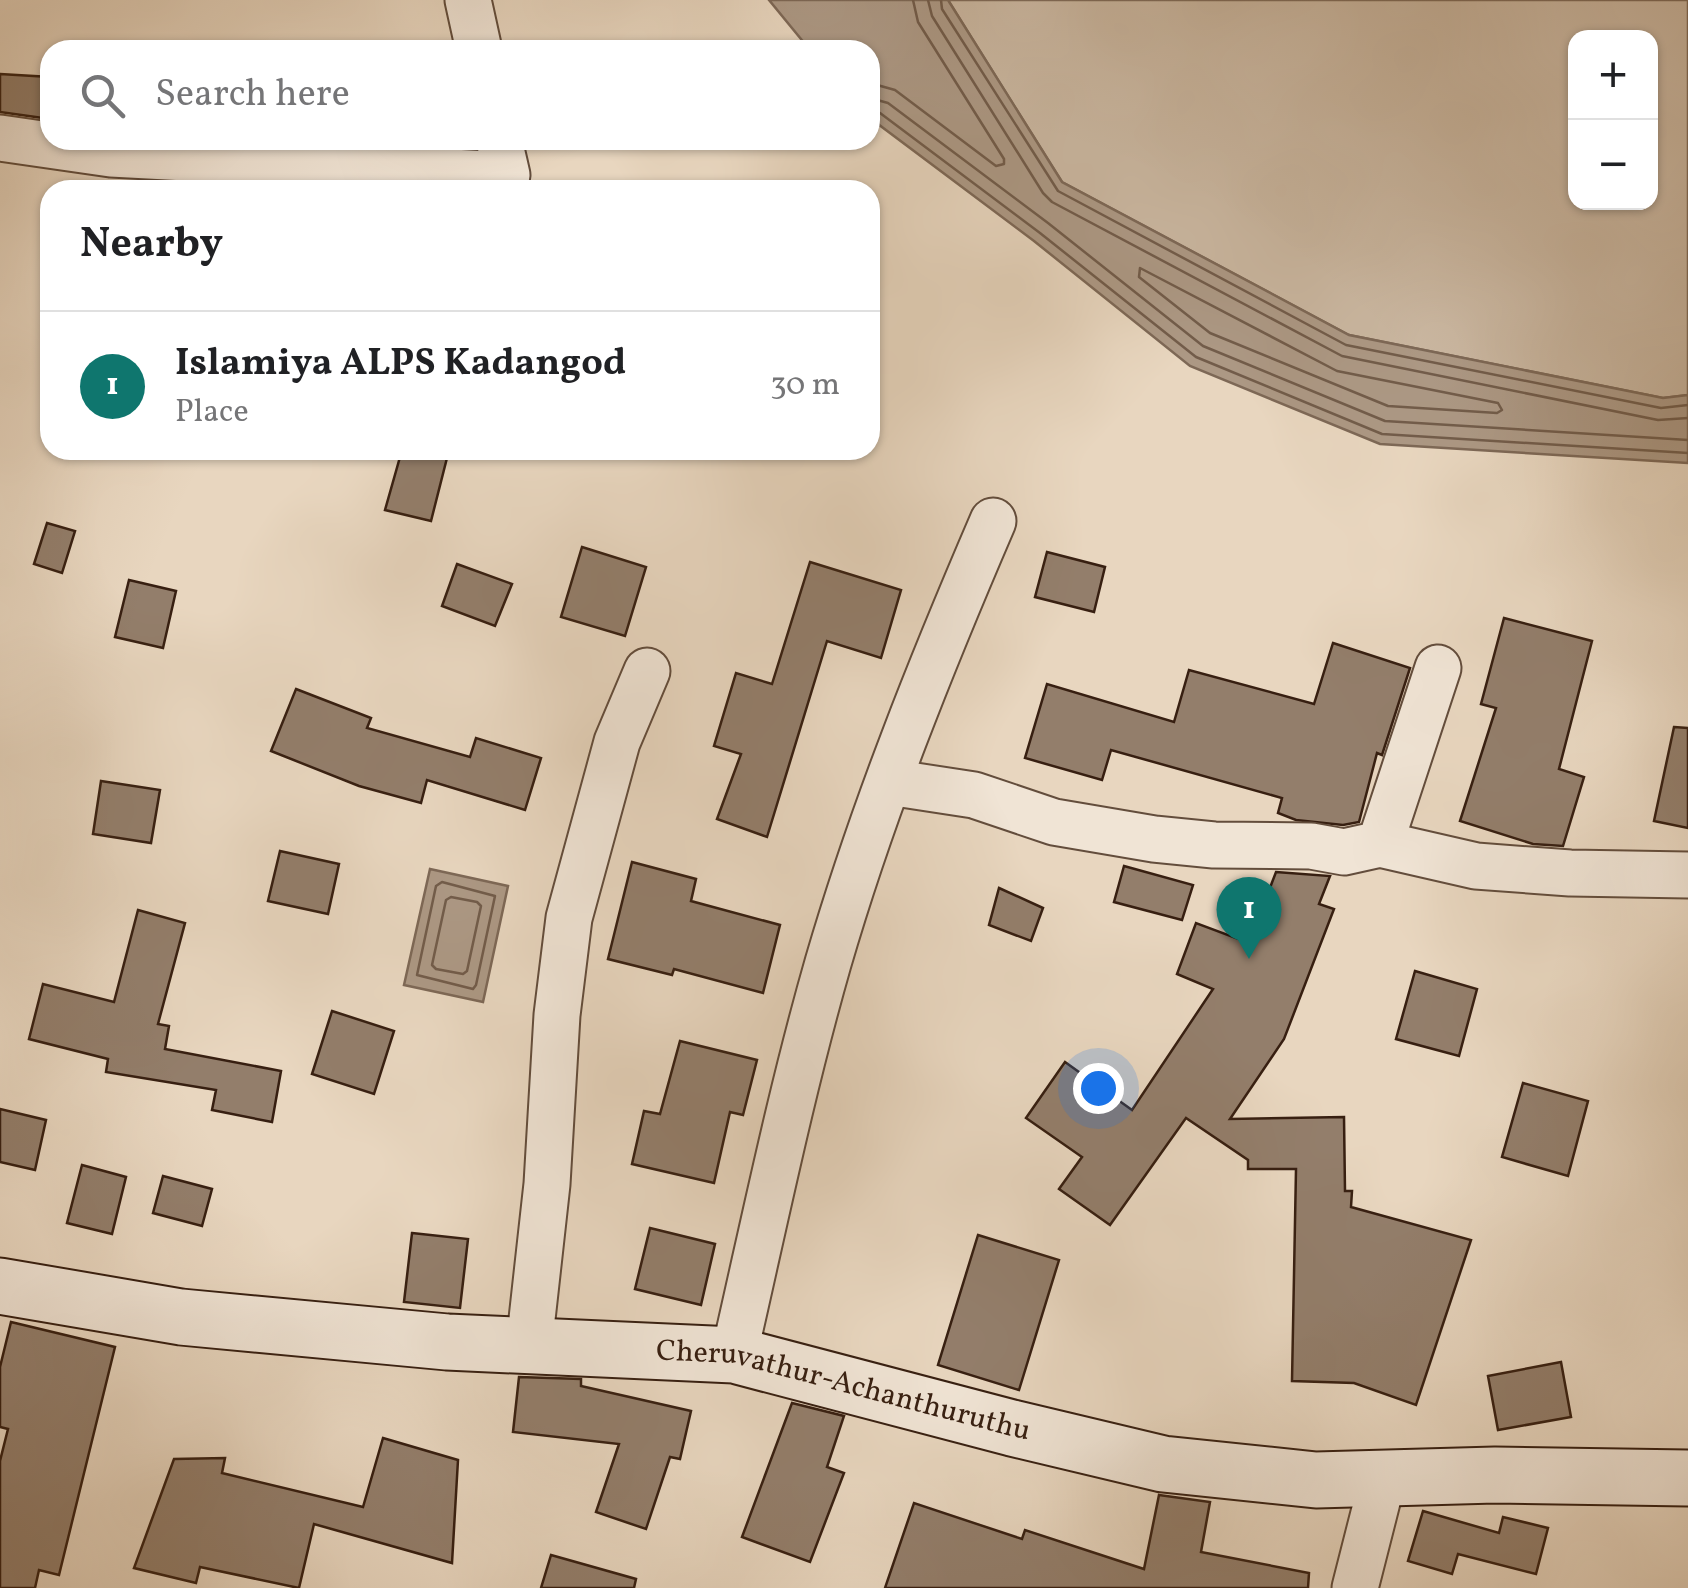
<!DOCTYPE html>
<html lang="en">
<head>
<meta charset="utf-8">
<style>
	:root { --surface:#fff; --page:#f6f6f6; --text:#202124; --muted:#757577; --line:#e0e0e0; --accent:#0f766e }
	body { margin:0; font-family:Vollkorn,serif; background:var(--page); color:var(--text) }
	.controls { position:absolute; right:30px; top:30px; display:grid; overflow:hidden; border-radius:20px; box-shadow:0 2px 8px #0004 }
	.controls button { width:90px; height:90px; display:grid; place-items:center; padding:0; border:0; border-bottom:2px solid var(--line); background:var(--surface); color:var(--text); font:50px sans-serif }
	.you { position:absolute; left:1098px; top:1088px; width:35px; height:35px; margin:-25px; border:8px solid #fff; border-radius:50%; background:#1a73e8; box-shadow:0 0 0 15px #1a73e833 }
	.badge { display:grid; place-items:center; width:65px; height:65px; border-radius:50%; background:var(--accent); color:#fff; font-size:32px; font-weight:700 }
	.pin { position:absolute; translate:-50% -82px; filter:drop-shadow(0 2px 5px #0008) }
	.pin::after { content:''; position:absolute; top:52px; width:35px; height:30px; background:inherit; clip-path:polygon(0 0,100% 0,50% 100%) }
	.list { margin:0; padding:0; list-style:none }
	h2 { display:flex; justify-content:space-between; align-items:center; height:130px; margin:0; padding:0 40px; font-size:42px }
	h2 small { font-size:32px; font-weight:400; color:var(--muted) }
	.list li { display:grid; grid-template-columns:65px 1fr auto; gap:30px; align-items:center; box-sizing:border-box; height:150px; padding:0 40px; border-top:2px solid var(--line) }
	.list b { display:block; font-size:38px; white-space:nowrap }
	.list p { margin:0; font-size:32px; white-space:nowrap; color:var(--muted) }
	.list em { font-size:32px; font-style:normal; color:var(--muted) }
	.icon { flex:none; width:55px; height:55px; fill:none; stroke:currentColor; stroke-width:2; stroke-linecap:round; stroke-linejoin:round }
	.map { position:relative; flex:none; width:1688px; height:1588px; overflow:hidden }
	.search { position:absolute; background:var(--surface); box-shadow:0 2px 8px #0004; left:40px; top:40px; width:840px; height:110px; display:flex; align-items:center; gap:25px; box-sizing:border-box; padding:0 35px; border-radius:30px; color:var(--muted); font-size:38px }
	.panel { position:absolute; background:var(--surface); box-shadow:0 2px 8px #0004; left:40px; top:180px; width:840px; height:280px; border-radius:30px }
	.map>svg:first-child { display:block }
	.green { fill:#cab7a1; stroke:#806b59; stroke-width:2.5; fill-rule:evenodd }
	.water { fill:#ac9884; stroke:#7d6856; stroke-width:2.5 }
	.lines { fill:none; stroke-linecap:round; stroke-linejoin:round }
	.shore { stroke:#725c4a; stroke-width:2.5 }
	.building { fill:#937e6b; stroke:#371f11; stroke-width:2.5 }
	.minor-casing { stroke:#634d3c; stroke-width:49 }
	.secondary-casing { stroke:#371f11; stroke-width:59 }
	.minor { stroke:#f0e4d5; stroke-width:45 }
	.secondary { stroke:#f0e4d5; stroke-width:55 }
	.labels { text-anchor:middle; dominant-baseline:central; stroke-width:8; stroke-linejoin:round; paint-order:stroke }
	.street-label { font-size:30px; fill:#371f11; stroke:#f0e4d5 }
</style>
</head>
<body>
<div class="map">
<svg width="1688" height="1588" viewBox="0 0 1688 1588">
	<rect width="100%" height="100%" fill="#e8d6bf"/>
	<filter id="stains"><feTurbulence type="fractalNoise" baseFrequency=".002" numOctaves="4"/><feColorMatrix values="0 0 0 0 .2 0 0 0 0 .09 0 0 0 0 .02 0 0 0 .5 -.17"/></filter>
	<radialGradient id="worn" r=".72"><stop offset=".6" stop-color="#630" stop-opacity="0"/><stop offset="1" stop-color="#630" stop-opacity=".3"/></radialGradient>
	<path class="green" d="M948,0H1688V395L1663,398L1349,335L1062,182ZM1576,38H1650V202H1576Z"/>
	<g class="water">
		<polygon points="769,0 948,0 1062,182 1349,335 1663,398 1688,395 1688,463 1380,444 1190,366 1034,241 870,118 870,50 810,50"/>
		<polygon points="430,869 508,886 483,1002 404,985"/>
	</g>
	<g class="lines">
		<g class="shore">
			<polyline points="928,0 932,16 1043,193 1052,202 1342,356 1658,420 1688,418"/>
			<polyline points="941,0 942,9 1058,191 1346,345 1661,408 1688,405"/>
			<polyline points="870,83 895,90 996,166 1004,164 1004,159 918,22 913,0"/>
			<polyline points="870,98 888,103 1048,223 1203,346 1385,421 1688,440"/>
			<polyline points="870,111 880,113 1040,233 1196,357 1382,434 1688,453"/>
			<polygon points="1140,268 1337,371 1498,403 1502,410 1497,413 1388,406 1210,333 1139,277"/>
			<polygon points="442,882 495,896 476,985 473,989 417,975 436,886"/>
			<polygon points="451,897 477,902 481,906 467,971 463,974 436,969 432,965 446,900"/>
		</g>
	</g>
	<g class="building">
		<polygon points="0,74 50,77 50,119 0,112"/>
		<polygon points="402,450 449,450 431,521 385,510"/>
		<polygon points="47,523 75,531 62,573 34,564"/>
		<polygon points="582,547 646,567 625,636 561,617"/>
		<polygon points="1047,552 1105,567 1094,612 1035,597"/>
		<polygon points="810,562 901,590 881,658 827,641 767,837 717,819 741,754 714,746 736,673 772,684"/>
		<polygon points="457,564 512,584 495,626 442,606"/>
		<polygon points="129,580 176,591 163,648 115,637"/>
		<polygon points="1504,618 1592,641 1559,769 1584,777 1563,846 1533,844 1460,821 1496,708 1481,704"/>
		<polygon points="1333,643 1410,668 1382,755 1377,753 1359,822 1343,825 1296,820 1278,813 1282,798 1111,750 1102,780 1025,758 1047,684 1174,722 1189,670 1314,704"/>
		<polygon points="296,689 371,718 367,728 470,757 476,738 541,758 525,810 427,780 421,803 359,786 271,751"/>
		<polygon points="1674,727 1688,728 1688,828 1654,821"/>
		<polygon points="101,781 160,790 151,843 93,834"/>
		<polygon points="280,851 339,864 328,914 268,901"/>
		<polygon points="632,862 696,879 691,901 780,925 763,993 674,969 672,975 608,959"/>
		<polygon points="1124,866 1193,885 1182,920 1114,902"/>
		<polygon points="1276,872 1330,876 1319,904 1334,909 1284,1039 1230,1119 1344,1117 1345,1191 1352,1191 1351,1207 1471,1240 1416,1405 1354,1383 1292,1381 1296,1169 1248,1169 1248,1160 1186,1118 1110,1225 1059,1189 1082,1157 1026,1118 1065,1062 1132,1110 1213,989 1177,974 1196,923 1249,943"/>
		<polygon points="999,888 1043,908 1031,941 989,925"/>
		<polygon points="138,910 185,923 158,1024 169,1026 165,1049 281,1071 272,1122 212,1110 216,1090 106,1072 108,1059 29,1039 43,984 114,1002"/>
		<polygon points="1415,971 1477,989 1459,1056 1396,1039"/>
		<polygon points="332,1011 394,1031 374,1094 312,1074"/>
		<polygon points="680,1041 757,1060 743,1115 730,1112 714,1183 632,1164 644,1111 660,1114"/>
		<polygon points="1523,1083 1588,1101 1568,1176 1502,1157"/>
		<polygon points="0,1109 46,1120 35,1170 0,1162"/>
		<polygon points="82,1165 126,1177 112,1234 67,1223"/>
		<polygon points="163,1176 212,1189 202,1226 153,1213"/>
		<polygon points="650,1228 715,1244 701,1305 635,1289"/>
		<polygon points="412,1233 468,1239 460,1308 404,1302"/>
		<polygon points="978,1235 1059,1260 1019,1390 938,1365"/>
		<polygon points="11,1322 115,1347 59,1575 39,1570 35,1588 0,1588 0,1461 8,1429 0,1427 0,1367"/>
		<polygon points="1561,1362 1571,1417 1498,1430 1488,1376"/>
		<polygon points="519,1377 581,1379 581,1386 691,1411 680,1459 670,1457 646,1529 596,1512 619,1444 513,1432"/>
		<polygon points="792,1403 844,1416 827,1467 844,1473 810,1562 742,1537"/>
		<polygon points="383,1438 458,1460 452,1563 314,1524 299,1588 200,1567 196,1583 134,1568 174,1459 225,1458 222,1473 363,1507"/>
		<polygon points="1159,1495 1210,1502 1201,1552 1309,1573 1308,1588 885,1588 914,1503 1022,1539 1025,1530 1144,1569"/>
		<polygon points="1423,1511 1499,1533 1503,1517 1548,1528 1536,1574 1458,1554 1452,1574 1408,1561"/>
		<polygon points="551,1555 636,1579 634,1588 541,1588"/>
	</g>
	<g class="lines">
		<g class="minor-casing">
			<g id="minor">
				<polyline points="468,0 479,50"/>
				<polyline points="0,138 111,154 507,175 499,140"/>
				<polyline points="889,782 974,795 1054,822 1154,839 1214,845 1311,846 1344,852 1380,844 1438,668"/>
				<polyline points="1380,844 1476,866 1570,873 1688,875"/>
				<polyline points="529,1346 547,1184 557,1015 569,918 617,742 647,671"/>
				<path d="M734,1355C764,1224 791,1092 828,963C872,812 931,665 993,521"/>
				<polyline points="1355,1588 1383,1478"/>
			</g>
		</g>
		<g class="secondary-casing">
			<g id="secondary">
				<path id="s1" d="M0,1286L181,1317L447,1342L734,1355L1012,1428L1163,1464L1316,1480L1495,1475L1688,1478"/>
			</g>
		</g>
		<use href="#minor" class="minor"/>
		<use href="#secondary" class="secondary"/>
	</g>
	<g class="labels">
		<g class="street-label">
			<text stroke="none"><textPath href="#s1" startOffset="852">Cheruvathur-Achanthuruthu</textPath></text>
		</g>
	</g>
	<rect width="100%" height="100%" filter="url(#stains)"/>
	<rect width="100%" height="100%" fill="url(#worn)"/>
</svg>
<div class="controls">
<button>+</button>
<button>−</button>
</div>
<div class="you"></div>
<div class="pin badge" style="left:1249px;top:959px">1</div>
<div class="search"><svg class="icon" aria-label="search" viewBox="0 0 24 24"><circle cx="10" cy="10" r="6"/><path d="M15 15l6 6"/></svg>Search here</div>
<section class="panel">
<h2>Nearby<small></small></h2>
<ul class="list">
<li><span class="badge">1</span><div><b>Islamiya ALPS Kadangod</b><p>Place</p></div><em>30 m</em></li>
</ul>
</section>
</div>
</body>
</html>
